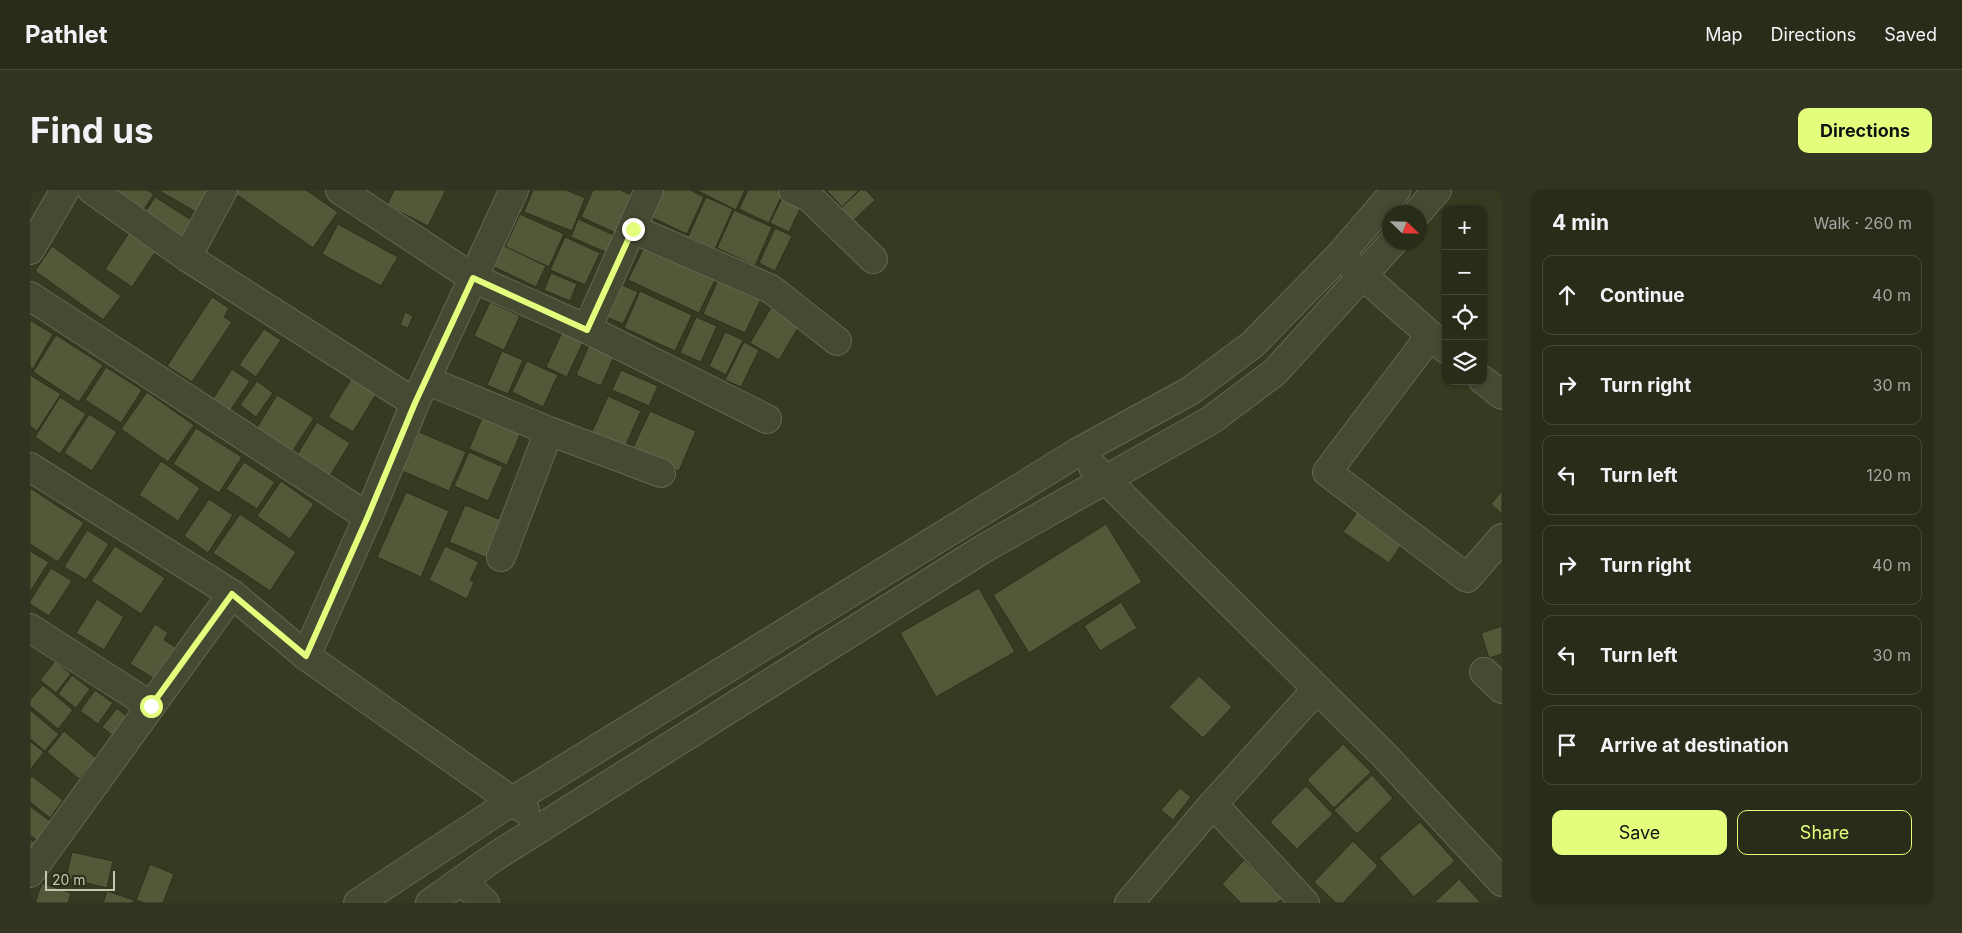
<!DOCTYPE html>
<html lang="en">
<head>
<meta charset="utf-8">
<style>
	:root { --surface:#282c18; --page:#303421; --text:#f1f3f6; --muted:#a5a7a2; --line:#444837; --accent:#e2fe7c }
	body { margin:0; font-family:Inter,sans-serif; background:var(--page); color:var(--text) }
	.controls { position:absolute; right:15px; top:15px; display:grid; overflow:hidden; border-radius:10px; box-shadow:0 1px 4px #0004 }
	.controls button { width:45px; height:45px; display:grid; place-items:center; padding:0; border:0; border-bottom:1px solid var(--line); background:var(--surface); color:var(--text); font:25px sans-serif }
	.compass { position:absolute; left:1352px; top:15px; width:45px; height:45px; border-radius:50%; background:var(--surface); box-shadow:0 1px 4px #0004; rotate:113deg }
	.scale { position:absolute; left:15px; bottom:12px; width:70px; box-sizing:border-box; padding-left:5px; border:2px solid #c1c7ae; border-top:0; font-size:14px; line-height:18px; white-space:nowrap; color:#c1c7ae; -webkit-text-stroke:4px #2b2f19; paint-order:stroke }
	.stop { position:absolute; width:15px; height:15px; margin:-11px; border:4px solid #e2fe7c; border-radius:50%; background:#fff }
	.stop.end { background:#e2fe7c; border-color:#fff; box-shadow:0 1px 5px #0008 }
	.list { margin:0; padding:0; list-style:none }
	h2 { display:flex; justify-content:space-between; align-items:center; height:65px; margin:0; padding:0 20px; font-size:21px }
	h2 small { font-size:16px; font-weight:400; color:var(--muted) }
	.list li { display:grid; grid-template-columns:32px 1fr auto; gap:15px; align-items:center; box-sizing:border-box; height:80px; margin:0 10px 10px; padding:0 10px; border:1px solid var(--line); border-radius:10px }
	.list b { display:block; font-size:19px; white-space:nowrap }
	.list em { font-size:16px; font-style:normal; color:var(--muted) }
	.actions { display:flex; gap:10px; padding:15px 20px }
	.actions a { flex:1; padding:11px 0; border:1px solid var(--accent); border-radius:10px; text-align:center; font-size:18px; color:var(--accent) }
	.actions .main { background:var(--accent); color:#111 }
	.icon { flex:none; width:28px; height:28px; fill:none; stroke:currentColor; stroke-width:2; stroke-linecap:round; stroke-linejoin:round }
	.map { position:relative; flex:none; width:1472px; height:713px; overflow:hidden; border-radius:10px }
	header { display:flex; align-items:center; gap:30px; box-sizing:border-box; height:70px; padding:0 25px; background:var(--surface); border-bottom:1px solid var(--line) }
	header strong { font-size:24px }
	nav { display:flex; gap:28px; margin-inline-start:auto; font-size:18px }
	.intro { display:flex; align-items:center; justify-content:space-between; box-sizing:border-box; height:120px; padding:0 30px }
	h1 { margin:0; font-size:35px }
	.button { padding:12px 22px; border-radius:10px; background:var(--accent); color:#111; font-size:18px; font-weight:700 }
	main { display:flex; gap:30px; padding:0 30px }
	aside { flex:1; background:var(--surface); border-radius:10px; box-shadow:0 1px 4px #0004 }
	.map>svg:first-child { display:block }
	.building { fill:#535838; stroke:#2d311b }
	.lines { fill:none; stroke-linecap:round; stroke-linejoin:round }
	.minor-casing { stroke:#646851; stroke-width:30 }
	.minor { stroke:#464a33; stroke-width:28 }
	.route { stroke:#e2fe7c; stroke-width:6 }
</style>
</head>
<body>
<header>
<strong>Pathlet</strong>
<nav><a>Map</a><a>Directions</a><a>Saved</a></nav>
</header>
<div class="intro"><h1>Find us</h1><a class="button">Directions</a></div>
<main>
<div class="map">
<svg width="1472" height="713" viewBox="0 0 1472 713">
	<rect width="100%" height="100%" fill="#363a20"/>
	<g class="building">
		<polygon points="72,0 117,0 124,4 111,24"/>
		<polygon points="128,0 185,0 171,25"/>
		<polygon points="205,0 276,0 308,22 283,58 203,2"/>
		<polygon points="364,0 416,0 398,36 357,15"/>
		<polygon points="503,0 536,0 555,8 542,41 494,22"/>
		<polygon points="563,0 590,0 607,7 590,45 551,27"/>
		<polygon points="630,0 660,0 674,7 657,44 617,25"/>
		<polygon points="666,0 715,0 706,20"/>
		<polygon points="718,0 746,0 753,3 739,33 709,19"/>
		<polygon points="796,0 829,0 812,17"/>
		<polygon points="830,0 836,0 845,10 823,31 811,18"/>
		<polygon points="754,4 773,13 759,42 740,33"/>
		<polygon points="125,7 163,31 149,53 111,29"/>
		<polygon points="676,7 703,19 685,59 658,47"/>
		<polygon points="704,20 742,37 725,76 687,58"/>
		<polygon points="490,24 534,44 519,77 475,57"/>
		<polygon points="548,29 588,47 580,64 541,47"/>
		<polygon points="308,34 368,67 351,96 292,64"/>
		<polygon points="745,38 762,46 745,81 729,73"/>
		<polygon points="99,43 126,61 102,97 75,79"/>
		<polygon points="535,47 570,63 555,95 520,80"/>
		<polygon points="470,54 516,76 506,97 460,75"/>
		<polygon points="615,55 686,88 669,123 598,90"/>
		<polygon points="22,56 91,106 73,130 5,81"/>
		<polygon points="521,83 547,94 540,111 514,100"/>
		<polygon points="688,90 731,109 715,143 673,124"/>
		<polygon points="590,94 608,102 593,134 574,126"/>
		<polygon points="610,101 662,125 645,161 594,138"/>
		<polygon points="182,107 199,118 194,127 202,132 162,192 137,176"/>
		<polygon points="460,112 490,126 474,160 444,146"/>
		<polygon points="743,114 772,131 749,170 720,153"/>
		<polygon points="375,122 383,126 378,138 370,135"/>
		<polygon points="666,127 687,136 671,172 650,163"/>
		<polygon points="0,130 23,144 3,179 0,177"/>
		<polygon points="234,139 251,150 226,187 209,175"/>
		<polygon points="533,140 554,150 537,187 516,177"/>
		<polygon points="695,142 713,150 696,185 679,176"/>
		<polygon points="26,145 73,175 49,212 3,182"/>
		<polygon points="714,152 729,160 711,197 695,190"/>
		<polygon points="560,153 585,164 571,196 546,185"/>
		<polygon points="472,161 493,170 478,204 457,195"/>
		<polygon points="497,171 528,185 513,217 482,202"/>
		<polygon points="76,177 112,200 91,233 55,210"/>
		<polygon points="202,179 220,191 198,224 181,212"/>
		<polygon points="591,180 628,196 619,216 582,200"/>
		<polygon points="0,185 31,204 7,241 0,236"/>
		<polygon points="323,186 348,201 323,242 298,227"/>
		<polygon points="227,191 243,203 226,227 210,215"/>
		<polygon points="117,202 164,235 138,272 91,239"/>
		<polygon points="247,205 284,228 262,262 226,239"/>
		<polygon points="578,206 611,221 593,261 560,246"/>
		<polygon points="30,207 56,224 30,264 5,247"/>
		<polygon points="620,221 666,241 649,281 602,260"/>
		<polygon points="454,223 492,240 477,275 439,259"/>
		<polygon points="59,224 87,242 62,281 34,263"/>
		<polygon points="287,232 320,253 300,286 267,265"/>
		<polygon points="166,238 212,267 189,303 143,274"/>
		<polygon points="389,242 436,262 419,301 372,281"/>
		<polygon points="439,262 473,277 458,311 424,296"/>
		<polygon points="131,271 170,298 148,331 109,305"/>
		<polygon points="214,272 245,292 227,319 196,299"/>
		<polygon points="251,291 284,314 260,349 227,326"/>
		<polygon points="0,298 54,333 28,372 0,354"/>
		<polygon points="1472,301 1472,324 1461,314"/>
		<polygon points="376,302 419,321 391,387 347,367"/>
		<polygon points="179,309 203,325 178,363 154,346"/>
		<polygon points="435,315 476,332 460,369 419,352"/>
		<polygon points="1330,318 1376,348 1359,373 1313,342"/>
		<polygon points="210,324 266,362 240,401 183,363"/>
		<polygon points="1076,334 1112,392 999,463 963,405"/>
		<polygon points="57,340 79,354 56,390 34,377"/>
		<polygon points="85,356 135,388 111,424 61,391"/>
		<polygon points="415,356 449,372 440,390 444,392 437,409 399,390"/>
		<polygon points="0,361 19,372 0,402"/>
		<polygon points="21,378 42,391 19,426 0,414 0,411"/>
		<polygon points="949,398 985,462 906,507 870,443"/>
		<polygon points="67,409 94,427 74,460 46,443"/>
		<polygon points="1091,412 1107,438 1070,461 1054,436"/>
		<polygon points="125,434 138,443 134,450 150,460 130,492 100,474"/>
		<polygon points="1472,436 1472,464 1459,468 1451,443"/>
		<polygon points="25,471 41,484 26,503 10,490"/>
		<polygon points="42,485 60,499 46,518 28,504"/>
		<polygon points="1169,486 1202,517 1173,548 1139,517"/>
		<polygon points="13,495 43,520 28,539 0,516 0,510"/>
		<polygon points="65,500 83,513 68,534 50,521"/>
		<polygon points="87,518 101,530 87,549 72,537"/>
		<polygon points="0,520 29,544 15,561 0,549"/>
		<polygon points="34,541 66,568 49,589 17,562"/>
		<polygon points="0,551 14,562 0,580"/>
		<polygon points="1313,554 1341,582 1304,618 1277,590"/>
		<polygon points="1342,585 1363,608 1327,644 1304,620"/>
		<polygon points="2,586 33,610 20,628 0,612 0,588"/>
		<polygon points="1276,596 1303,624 1267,659 1240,632"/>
		<polygon points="1150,598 1161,607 1143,630 1131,620"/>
		<polygon points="0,616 23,633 9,652 0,645"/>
		<polygon points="1390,632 1425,671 1384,707 1349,668"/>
		<polygon points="0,649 11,658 0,672"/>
		<polygon points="1323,651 1348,676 1313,713 1306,713 1284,692"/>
		<polygon points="42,662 83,671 77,698 36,688"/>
		<polygon points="1214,670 1253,708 1247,713 1211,713 1192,694"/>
		<polygon points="120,674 144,684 133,713 114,713 106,710"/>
		<polygon points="1429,689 1451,713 1404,713"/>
		<polygon points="12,693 41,703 38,713 5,713"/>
		<polygon points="77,701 104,710 103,713 73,713"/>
	</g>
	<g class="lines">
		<g class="minor-casing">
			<g id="minor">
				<polyline points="62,0 157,67 385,213"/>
				<polyline points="310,0 443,88 557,139 737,229"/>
				<polyline points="763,0 779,7 843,69"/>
				<polyline points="1388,22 1407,0"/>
				<polyline points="603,39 741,99 807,151"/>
				<polyline points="0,60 35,0"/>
				<polyline points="157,67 193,0"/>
				<polyline points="1320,74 1416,159"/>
				<polyline points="0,106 338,327"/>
				<polyline points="557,139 619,0"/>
				<polyline points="1400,146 1297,282 1437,388 1472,348"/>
				<polyline points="396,190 519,241 631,283"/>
				<polyline points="1453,190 1472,205"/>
				<polyline points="0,277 202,404 276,466 495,620"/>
				<polyline points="1063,277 1356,567 1472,692"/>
				<polyline points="471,367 519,241"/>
				<polyline points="0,438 121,516"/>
				<polyline points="276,466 338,327 385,213 484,0"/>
				<polyline points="1454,482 1472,499"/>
				<polyline points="1183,614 1275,713"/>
				<polyline points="0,683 202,404"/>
				<polyline points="433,692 455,713"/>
				<polyline points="328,713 484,610 1048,262 1160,201 1223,154 1310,65 1366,0"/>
				<polyline points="400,713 466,666 953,359 1181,230 1245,182 1363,52"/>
				<polyline points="1099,713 1183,614 1287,499"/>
			</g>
		</g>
		<use href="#minor" class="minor"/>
	</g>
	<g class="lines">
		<polyline class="route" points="121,516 202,404 276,466 338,326 385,213 443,88 557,140 603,39"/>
	</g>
</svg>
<div class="controls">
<button>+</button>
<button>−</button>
<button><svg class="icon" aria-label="locate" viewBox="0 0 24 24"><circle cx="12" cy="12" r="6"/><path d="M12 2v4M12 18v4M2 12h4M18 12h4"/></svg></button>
<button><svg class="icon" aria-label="layers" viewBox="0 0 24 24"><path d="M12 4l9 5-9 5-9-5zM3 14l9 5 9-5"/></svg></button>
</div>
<svg class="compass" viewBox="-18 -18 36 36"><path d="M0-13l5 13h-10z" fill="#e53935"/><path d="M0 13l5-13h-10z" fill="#a5a7a2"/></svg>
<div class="scale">20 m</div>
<div class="stop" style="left:121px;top:516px"></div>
<div class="stop end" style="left:603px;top:39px"></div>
</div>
<aside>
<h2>4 min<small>Walk · 260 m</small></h2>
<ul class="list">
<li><svg class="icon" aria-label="ahead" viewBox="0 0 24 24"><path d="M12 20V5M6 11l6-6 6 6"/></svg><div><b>Continue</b></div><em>40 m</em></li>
<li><svg class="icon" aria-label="right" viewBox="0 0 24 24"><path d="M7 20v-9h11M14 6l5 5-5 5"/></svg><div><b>Turn right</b></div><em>30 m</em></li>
<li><svg class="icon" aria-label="left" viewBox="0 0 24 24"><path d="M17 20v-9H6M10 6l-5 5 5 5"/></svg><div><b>Turn left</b></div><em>120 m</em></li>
<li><svg class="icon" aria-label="right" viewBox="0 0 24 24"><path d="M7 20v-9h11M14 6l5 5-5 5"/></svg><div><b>Turn right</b></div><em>40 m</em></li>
<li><svg class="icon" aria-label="left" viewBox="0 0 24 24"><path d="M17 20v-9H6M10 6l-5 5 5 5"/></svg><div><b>Turn left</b></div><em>30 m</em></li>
<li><svg class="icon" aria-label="arrive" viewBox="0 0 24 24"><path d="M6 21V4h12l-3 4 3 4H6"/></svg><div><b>Arrive at destination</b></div></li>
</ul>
<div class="actions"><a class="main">Save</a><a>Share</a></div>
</aside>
</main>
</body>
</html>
